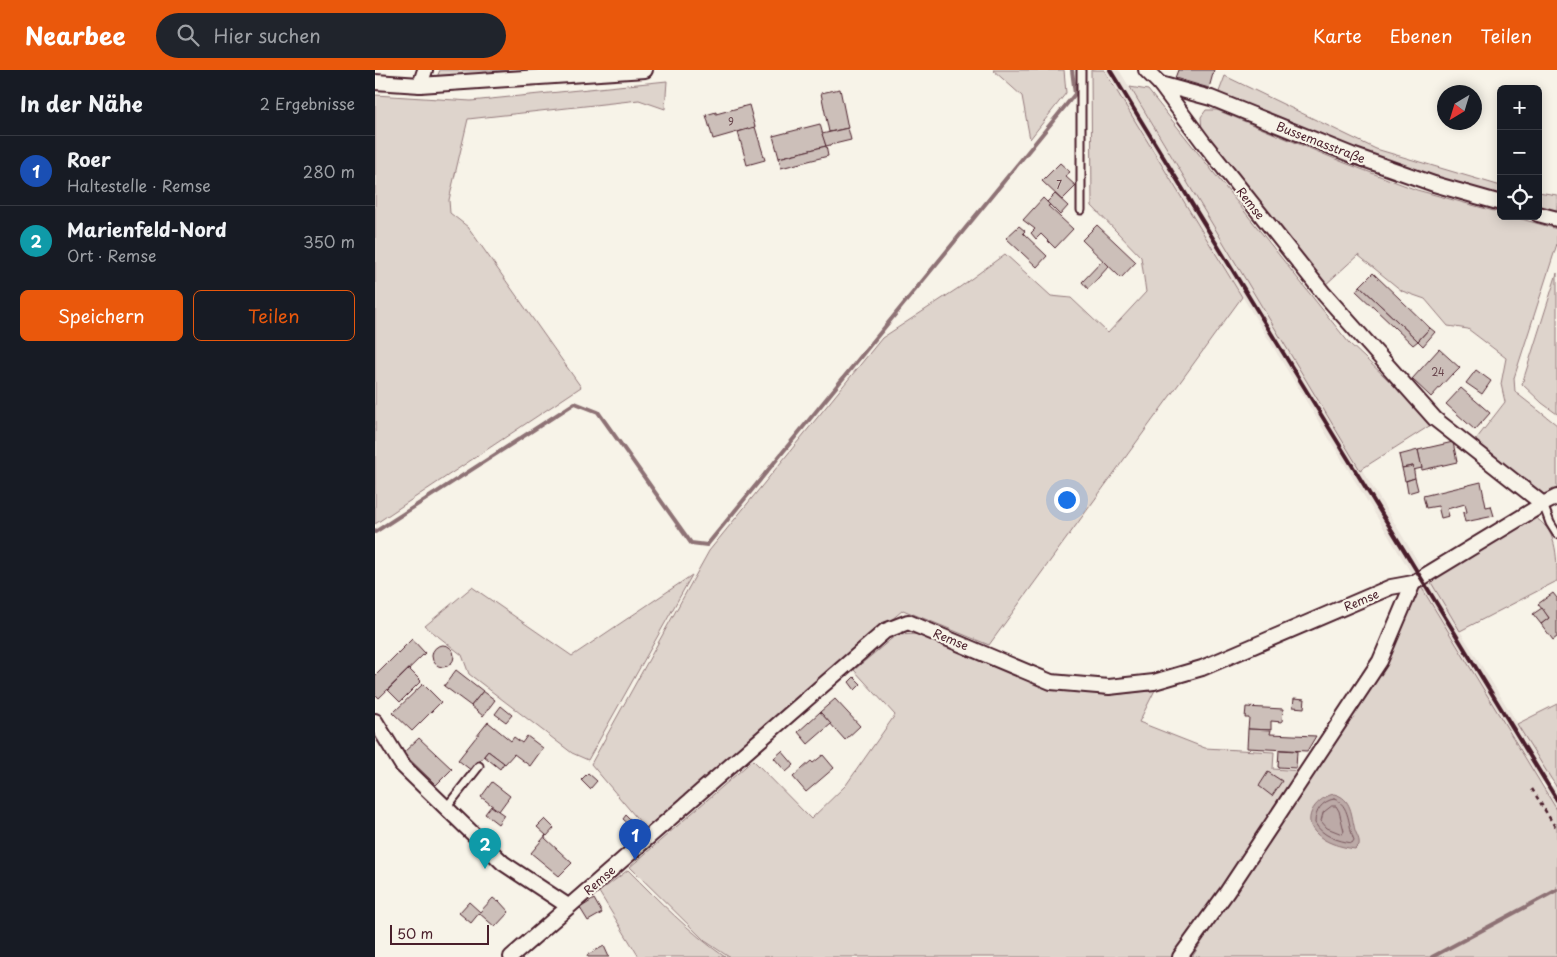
<!DOCTYPE html>
<html lang="de">
<head>
<meta charset="utf-8">
<style>
	:root { --surface:#171b24; --page:#20242c; --text:#f1f3f6; --muted:#9ea1a6; --line:#363941; --accent:#ea580c }
	body { margin:0; font-family:"Playpen Sans",sans-serif; background:var(--page); color:var(--text) }
	.controls { position:absolute; right:15px; top:15px; display:grid; overflow:hidden; border-radius:8px; box-shadow:0 2px 12px #0003 }
	.controls button { width:45px; height:45px; display:grid; place-items:center; padding:0; border:0; border-bottom:1px solid var(--line); background:var(--surface); color:var(--text); font:25px sans-serif }
	.compass { position:absolute; left:1062px; top:15px; width:45px; height:45px; border-radius:50%; background:var(--surface); box-shadow:0 2px 12px #0003; rotate:218deg }
	.scale { position:absolute; left:15px; bottom:12px; width:99px; box-sizing:border-box; padding-left:5px; border:2px solid #4a1f2b; border-top:0; font-size:14px; line-height:18px; white-space:nowrap; color:#4a1f2b; -webkit-text-stroke:4px #f7f3e8; paint-order:stroke }
	.you { position:absolute; left:691px; top:429px; width:18px; height:18px; margin:-12px; border:4px solid #fff; border-radius:50%; background:#1a73e8; box-shadow:0 0 0 8px #1a73e833 }
	.badge { display:grid; place-items:center; width:32px; height:32px; border-radius:50%; background:var(--accent); color:#fff; font-size:16px; font-weight:700 }
	.pin { position:absolute; translate:-50% -41px; filter:drop-shadow(0 1px 2px #0008) }
	.pin::after { content:''; position:absolute; top:26px; width:18px; height:15px; background:inherit; clip-path:polygon(0 0,100% 0,50% 100%) }
	.list { margin:0; padding:0; list-style:none }
	h2 { display:flex; justify-content:space-between; align-items:center; height:65px; margin:0; padding:0 20px; font-size:21px }
	h2 small { font-size:16px; font-weight:400; color:var(--muted) }
	.list li { display:grid; grid-template-columns:32px 1fr auto; gap:15px; align-items:center; box-sizing:border-box; height:70px; padding:0 20px; border-top:1px solid var(--line) }
	.list b { display:block; font-size:19px; white-space:nowrap }
	.list p { margin:0; font-size:16px; white-space:nowrap; color:var(--muted) }
	.list em { font-size:16px; font-style:normal; color:var(--muted) }
	.actions { display:flex; gap:10px; padding:15px 20px }
	.actions a { flex:1; padding:11px 0; border:1px solid var(--accent); border-radius:8px; text-align:center; font-size:18px; color:var(--accent) }
	.actions .main { background:var(--accent); color:#fff }
	.icon { flex:none; width:28px; height:28px; fill:none; stroke:currentColor; stroke-width:2; stroke-linecap:round; stroke-linejoin:round }
	.map { position:relative; flex:none; width:1182px; height:887px; overflow:hidden }
	header { display:flex; align-items:center; gap:30px; box-sizing:border-box; height:70px; padding:0 25px; background:var(--accent); color:#fff }
	header strong { font-size:24px }
	nav { display:flex; gap:28px; margin-inline-start:auto; font-size:18px }
	.search { width:350px; height:45px; background:var(--page); display:flex; align-items:center; gap:12px; box-sizing:border-box; padding:0 18px; border-radius:28px; color:var(--muted); font-size:19px }
	main { display:flex }
	aside { flex:1; background:var(--surface) }
	.map>svg:first-child { display:block }
	.built { fill:#eae3da }
	.green { fill:#ded4cc; stroke:#947a7c }
	.water { fill:#bcaaa7; stroke:#8e7275 }
	.lines { fill:none; stroke-linecap:round; stroke-linejoin:round }
	.shore { stroke:#78575d; stroke-width:1 }
	.stream { stroke:#8e7275; stroke-width:4 }
	.building { fill:#ccbfb9; stroke:#4a1f2b }
	.service-casing { stroke:#4a1f2b; stroke-width:11 }
	.minor-casing { stroke:#4a1f2b; stroke-width:18 }
	.path { stroke:#4a1f2b; stroke-width:2.5; stroke-dasharray:4 4; stroke-linecap:butt }
	.service { stroke:#f7f3e8; stroke-width:7 }
	.minor { stroke:#f7f3e8; stroke-width:14 }
	.rail { stroke:#4a1f2b; stroke-width:4 }
	.labels { text-anchor:middle; dominant-baseline:central; stroke-width:4.5; stroke-linejoin:round; paint-order:stroke }
	.number-label { font-size:10px; fill:#6a474e }
	.street-label { font-size:12px; fill:#4a1f2b; stroke:#f7f3e8 }
</style>
</head>
<body>
<header>
<strong>Nearbee</strong>
<div class="search"><svg class="icon" aria-label="search" viewBox="0 0 24 24"><circle cx="10" cy="10" r="6"/><path d="M15 15l6 6"/></svg>Hier suchen</div>
<nav><a>Karte</a><a>Ebenen</a><a>Teilen</a></nav>
</header>
<main>
<aside>
<h2>In der Nähe<small>2 Ergebnisse</small></h2>
<ul class="list">
<li><span class="badge" style="background:#1a4fb4">1</span><div><b>Roer</b><p>Haltestelle · Remse</p></div><em>280 m</em></li>
<li><span class="badge" style="background:#0f9aa8">2</span><div><b>Marienfeld-Nord</b><p>Ort · Remse</p></div><em>350 m</em></li>
</ul>
<div class="actions"><a class="main">Speichern</a><a>Teilen</a></div>
</aside>
<div class="map">
<svg width="1182" height="887" viewBox="0 0 1182 887">
	<rect width="100%" height="100%" fill="#f7f3e8"/>
	<filter id="ink" filterUnits="userSpaceOnUse"><feTurbulence type="fractalNoise" baseFrequency=".02" numOctaves="2"/><feDisplacementMap in="SourceGraphic" scale="10" xChannelSelector="R" yChannelSelector="G"/><feConvolveMatrix kernelMatrix="1 2 1 2 8 2 1 2 1" color-interpolation-filters="sRGB"/></filter>
	<g filter="url(#ink)">
		<g class="built">
			<polygon points="729,0 744,0 1048,500 1038,506"/>
			<polygon points="1054,509 1085,561 1177,709 1165,713 1113,629 1045,515"/>
			<polygon points="1180,715 1182,718 1182,740 1169,719"/>
		</g>
		<g class="green">
			<polygon points="65,0 168,0 62,7"/>
			<polygon points="618,0 689,0 691,23 655,69 647,26"/>
			<polygon points="716,0 729,0 867,227 614,575 528,540 271,759 216,694 334,481 507,268 585,217 630,184 676,226 696,228 733,263 771,222 766,187 717,136"/>
			<polygon points="850,6 1001,79 1126,116 1126,128 1032,100 842,27"/>
			<polygon points="292,11 290,39 264,30 93,49 74,130 75,143 93,157 206,317 0,454 0,25 96,31"/>
			<polygon points="755,17 773,20 974,273 1059,353 985,400"/>
			<polygon points="831,40 842,40 970,93 1042,120 1126,143 1126,146 1136,146 1182,159 1182,174 1139,308 1140,322 1182,355 1182,419 1170,425 1152,414 1099,372 1130,332 1126,314 1131,288 1093,259 1073,256 1050,229 1027,221 983,185 949,216 827,61 826,47"/>
			<polygon points="1163,122 1182,125 1182,144 1163,139"/>
			<polygon points="1182,203 1182,344 1167,333 1147,314"/>
			<path d="M1157,446C1182,458 1182,485 1182,511L1085,561L1054,509Z"/>
			<polygon points="317,505 213,690 197,683 94,604 87,585 50,556 97,517 197,586"/>
			<polygon points="1045,515 1182,740 1182,887 817,887 941,699"/>
			<polygon points="545,564 613,594 674,617 737,625 780,620 764,652 830,678 899,682 898,699 927,701 798,887 354,887 330,871 255,797 378,690 436,749 471,715 520,645 479,600 521,565"/>
			<polygon points="1182,634 1182,718 1142,654"/>
			<path d="M253,800C284,831 314,862 350,887H264L224,822Z"/>
		</g>
		<path class="water" d="M959,724C977,728 976,745 980,760C982,766 985,769 984,775L980,779C966,777 949,773 940,762C926,747 943,727 959,724Z"/>
		<g class="lines">
			<g class="shore">
				<path d="M959,729C975,734 973,756 979,770L977,773C963,771 947,766 940,753C940,741 947,731 959,729Z"/>
				<polygon points="957,736 961,736 964,741 969,761 967,764 952,758 946,751 948,743"/>
			</g>
			<g class="stream">
				<polyline points="0,462 200,333 223,342 316,473 332,475 700,24 697,0"/>
				<polyline points="1057,887 1182,820"/>
			</g>
		</g>
		<g class="building">
			<polygon points="803,0 839,0 834,18 800,8"/>
			<polygon points="465,19 473,58 454,62 446,23"/>
			<polygon points="374,35 380,57 338,69 331,45 341,42 341,44"/>
			<polygon points="445,54 451,76 404,88 398,66"/>
			<polygon points="380,57 390,90 372,95 363,62"/>
			<polygon points="473,58 476,70 451,76 447,64"/>
			<polygon points="451,76 453,86 406,98 404,88"/>
			<polygon points="685,93 695,102 690,106 701,116 687,130 667,111"/>
			<polygon points="680,124 693,136 685,145 672,132"/>
			<polygon points="668,128 675,135 673,136 698,159 680,178 666,164 661,169 656,163 660,159 648,150"/>
			<polygon points="722,155 761,192 746,208 707,170"/>
			<polygon points="644,156 650,161 648,163 672,186 662,197 631,168"/>
			<polygon points="728,190 734,196 713,219 707,212"/>
			<polygon points="998,203 1055,258 1043,271 985,216"/>
			<polygon points="985,216 1043,271 1038,275 981,221"/>
			<polygon points="1055,258 1060,262 1048,276 1043,271"/>
			<polygon points="1064,279 1085,298 1078,305 1077,304 1056,327 1037,309"/>
			<polygon points="1101,300 1116,311 1107,324 1091,313"/>
			<polygon points="1086,318 1115,343 1100,360 1071,334"/>
			<polygon points="1078,372 1082,392 1047,400 1043,380"/>
			<polygon points="1043,380 1047,398 1038,400 1038,396 1027,398 1024,385"/>
			<polygon points="1038,396 1040,408 1030,411 1027,398"/>
			<polygon points="1040,408 1043,420 1033,423 1031,411"/>
			<polygon points="1106,412 1111,437 1116,436 1119,446 1090,452 1088,443 1092,442 1090,434 1072,439 1074,446 1066,448 1063,436 1051,438 1048,426"/>
			<polygon points="1178,523 1182,528 1182,567 1178,570 1166,554 1174,548 1163,534"/>
			<polygon points="1167,538 1174,548 1166,554 1158,544"/>
			<polygon points="37,569 50,583 4,628 0,624 0,606"/>
			<circle cx="68" cy="586" r="11"/>
			<polygon points="34,599 46,611 25,632 13,620"/>
			<polygon points="81,600 108,621 96,636 69,616"/>
			<polygon points="479,607 486,614 480,620 474,612"/>
			<polygon points="48,614 66,632 37,661 18,643"/>
			<polygon points="108,621 120,630 108,646 96,636"/>
			<polygon points="919,628 930,629 929,638 918,637"/>
			<polygon points="460,629 485,656 470,670 445,642"/>
			<polygon points="126,636 137,645 131,652 120,644"/>
			<polygon points="871,637 908,639 907,652 896,651 896,660 873,659 874,648 870,648"/>
			<polygon points="445,642 456,654 433,674 423,662"/>
			<polygon points="113,652 136,671 139,667 147,673 152,666 168,678 155,696 139,684 130,694 113,681 97,701 83,690"/>
			<polygon points="873,659 896,660 895,664 941,666 932,681 872,678"/>
			<polygon points="44,668 77,699 61,715 28,683"/>
			<polygon points="904,680 922,681 921,698 903,697"/>
			<polygon points="113,681 129,693 125,699 109,686"/>
			<polygon points="407,681 419,695 411,702 399,688"/>
			<polygon points="448,685 459,698 431,722 418,707 436,691 438,693"/>
			<polygon points="893,702 907,711 897,726 884,716"/>
			<polygon points="213,703 222,711 215,719 206,710"/>
			<polygon points="117,712 135,726 124,741 106,727"/>
			<polygon points="116,736 129,745 123,754 110,744"/>
			<polygon points="251,745 261,755 258,758 248,749"/>
			<polygon points="170,749 179,758 172,766 162,757"/>
			<polygon points="171,765 170,768 197,793 184,806 156,783"/>
			<polygon points="118,828 123,832 124,831 134,842 120,857 104,843"/>
			<polygon points="219,829 227,843 213,851 205,838"/>
			<polygon points="94,832 105,842 96,853 84,843"/>
			<polygon points="229,876 234,887 213,887 212,885"/>
		</g>
		<g class="lines">
			<g class="service-casing">
				<g id="service">
					<polyline points="706,140 706,0"/>
					<polyline points="1168,434 1175,453 1182,464"/>
					<polyline points="71,738 104,696"/>
				</g>
			</g>
			<g class="minor-casing">
				<g id="minor">
					<polyline points="771,0 785,14 828,72 949,224 1060,349 1168,434"/>
					<polyline points="0,12 45,15 270,0"/>
					<polyline points="785,14 836,28 977,85 1059,114 1126,133"/>
					<polyline points="45,15 50,0"/>
					<polyline points="1163,144 1182,149"/>
					<polyline points="0,651 27,695 128,793 193,836"/>
					<polyline points="136,887 510,561 533,552 676,612 734,617 779,612 827,598 1016,517 1038,513 1168,434 1182,427"/>
					<polyline points="805,887 852,822 1005,591 1038,513"/>
				</g>
			</g>
			<polyline class="path" points="1157,719 1182,760"/>
			<use href="#service" class="service"/>
			<use href="#minor" class="minor"/>
			<polyline class="rail" points="735,0 1182,730"/>
		</g>
	</g>
	<g class="labels">
		<g class="number-label">
			<text x="356" y="51">9</text>
			<text x="684" y="114">7</text>
			<text x="1063" y="301">24</text>
		</g>
		<g class="street-label">
			<text transform="translate(946 72) rotate(21)">Bussemasstraße</text>
			<text transform="translate(876 133) rotate(52)">Remse</text>
			<text transform="translate(986 530) rotate(-23)">Remse</text>
			<text transform="translate(576 569) rotate(23)">Remse</text>
			<text transform="translate(224 810) rotate(-41)">Remse</text>
		</g>
	</g>
</svg>
<div class="controls">
<button>+</button>
<button>−</button>
<button><svg class="icon" aria-label="locate" viewBox="0 0 24 24"><circle cx="12" cy="12" r="6"/><path d="M12 2v4M12 18v4M2 12h4M18 12h4"/></svg></button>
</div>
<svg class="compass" viewBox="-18 -18 36 36"><path d="M0-13l5 13h-10z" fill="#e53935"/><path d="M0 13l5-13h-10z" fill="#9ea1a6"/></svg>
<div class="scale">50 m</div>
<div class="you"></div>
<div class="pin badge" style="left:260px;top:790px;background:#1a4fb4">1</div>
<div class="pin badge" style="left:110px;top:799px;background:#0f9aa8">2</div>
</div>
</main>
</body>
</html>
